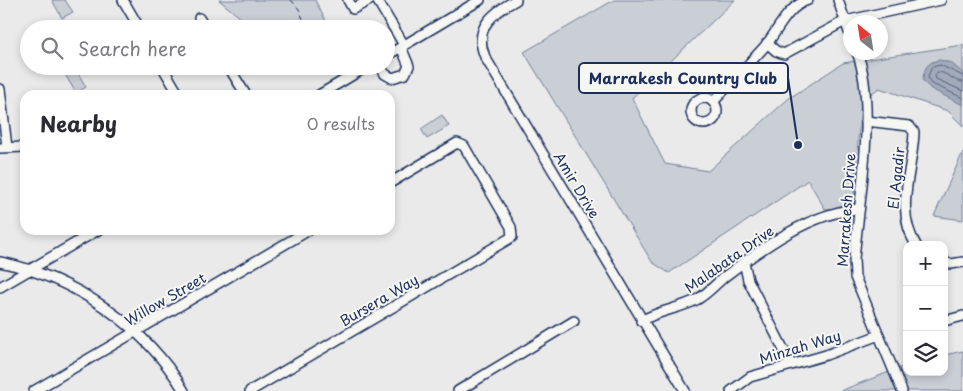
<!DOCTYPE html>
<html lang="en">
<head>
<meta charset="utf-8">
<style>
	:root { --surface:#fff; --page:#f7f7f7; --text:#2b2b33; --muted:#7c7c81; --line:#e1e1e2 }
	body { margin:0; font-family:"Playpen Sans",sans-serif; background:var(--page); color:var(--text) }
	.controls { position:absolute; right:15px; bottom:15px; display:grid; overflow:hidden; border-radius:10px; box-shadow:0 2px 8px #0003 }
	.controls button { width:45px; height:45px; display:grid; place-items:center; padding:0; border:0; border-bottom:1px solid var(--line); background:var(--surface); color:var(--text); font:25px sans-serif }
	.compass { position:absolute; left:843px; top:15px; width:45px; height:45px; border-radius:50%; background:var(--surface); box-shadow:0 2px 8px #0003; rotate:330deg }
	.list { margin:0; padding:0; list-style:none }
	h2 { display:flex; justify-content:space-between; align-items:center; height:65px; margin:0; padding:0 20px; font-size:21px }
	h2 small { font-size:16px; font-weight:400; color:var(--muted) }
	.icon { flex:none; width:28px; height:28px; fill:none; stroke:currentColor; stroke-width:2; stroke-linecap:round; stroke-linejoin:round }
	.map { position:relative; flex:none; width:963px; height:391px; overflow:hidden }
	.search { position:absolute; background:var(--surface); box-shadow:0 2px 8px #0003; left:20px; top:20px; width:375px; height:55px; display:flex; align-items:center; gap:12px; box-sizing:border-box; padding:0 18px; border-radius:28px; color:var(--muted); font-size:19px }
	.panel { position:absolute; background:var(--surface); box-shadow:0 2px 8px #0003; left:20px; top:90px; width:375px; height:145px; border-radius:15px }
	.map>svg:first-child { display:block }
	.green { fill:#caced5; stroke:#727e9a }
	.water { fill:#a2aaba; stroke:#6c7995 }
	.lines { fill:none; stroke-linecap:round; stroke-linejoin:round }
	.shore { stroke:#516083; stroke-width:1 }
	.minor-casing { stroke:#1b2f5e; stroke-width:12 }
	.path { stroke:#1b2f5e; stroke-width:1; stroke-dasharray:5 4; stroke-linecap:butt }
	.minor { stroke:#f6f6f2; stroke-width:9 }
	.labels { text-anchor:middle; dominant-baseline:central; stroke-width:4; stroke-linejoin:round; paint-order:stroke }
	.street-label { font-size:14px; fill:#1b2f5e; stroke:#f6f6f2 }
	.leader { fill:none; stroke:#1b2f5e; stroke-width:2 }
	.callout-dot { fill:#1b2f5e; stroke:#f6f6f2; stroke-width:2 }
	.callout { fill:#f6f6f2; stroke:#1b2f5e; stroke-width:2 }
	.callout-label { font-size:15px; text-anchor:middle; font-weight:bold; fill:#1b2f5e }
</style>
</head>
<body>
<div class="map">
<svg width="963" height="391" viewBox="0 0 963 391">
	<rect width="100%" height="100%" fill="#e9eae9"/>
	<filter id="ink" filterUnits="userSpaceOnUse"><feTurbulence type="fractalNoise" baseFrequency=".02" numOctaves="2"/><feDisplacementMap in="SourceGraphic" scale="10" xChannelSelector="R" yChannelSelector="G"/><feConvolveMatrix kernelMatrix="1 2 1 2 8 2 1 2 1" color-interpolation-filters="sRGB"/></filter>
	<g filter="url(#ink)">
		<g class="green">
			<polygon points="52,0 65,0 73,12 62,18"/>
			<polygon points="219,0 315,0 330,29 254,29"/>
			<polygon points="614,0 735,0 632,98 665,164 708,171 788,99 843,63 963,45 963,126 948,111 879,88 861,101 853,207 825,209 808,180 669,273 652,262 524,52"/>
			<polygon points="74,66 86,87 76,93 63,71"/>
			<polygon points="442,115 449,126 427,139 421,129"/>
			<polygon points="963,152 963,220 934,216"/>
			<polygon points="963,351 963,391 840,391 907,365 907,372 944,372 944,355"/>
		</g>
		<path class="water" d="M940,60L951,63L963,73V105L931,89L923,81C923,69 928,61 940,60Z"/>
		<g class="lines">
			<g class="shore">
				<polyline points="963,76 940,65 932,67 928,76 930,83 963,98"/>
				<path d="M963,82C953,82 948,72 937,72L935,76L936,79L963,91"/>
			</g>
			<g class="minor-casing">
				<g id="minor">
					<polyline points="123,0 140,29"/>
					<polyline points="348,0 353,9 370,0"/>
					<polyline points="377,0 404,45"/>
					<path d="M516,0C492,13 473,28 485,57L685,391"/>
					<polyline points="838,0 850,35"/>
					<polyline points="199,18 206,29"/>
					<polyline points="767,43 776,51 784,54 845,21 941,0"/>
					<path d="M857,52C877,106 859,201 854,259L855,277L902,391"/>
					<polyline points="386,56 480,0"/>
					<polyline points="162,66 179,95"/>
					<polyline points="228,66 246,95"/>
					<polyline points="380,66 385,74 392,78 405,74 409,66 401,47"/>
					<polyline points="0,89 7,147"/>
					<polyline points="319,95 368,66"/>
					<circle cx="704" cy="111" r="13"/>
					<path d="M713,102C731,83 749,64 766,45C779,29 787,7 808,0"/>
					<path d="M866,121L909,126L914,132C913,171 894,209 916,245"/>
					<polyline points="0,148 25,147"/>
					<path d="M0,262C73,277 146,326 184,391"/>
					<polyline points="744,262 748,280 791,364"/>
					<polyline points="944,262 951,264 963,262"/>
					<polyline points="0,287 98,230"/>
					<path d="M641,321C659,310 680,309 698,299C708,293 716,284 724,277C762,248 811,212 859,209"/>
					<polyline points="944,321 963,316"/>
					<polyline points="34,391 309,230"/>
					<polyline points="250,391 512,237 511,227 464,146 457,143 390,183"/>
					<polyline points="458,391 574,321"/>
					<polyline points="731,391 750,377 826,355 879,335"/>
				</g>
			</g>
			<g class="path">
				<polyline points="291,0 299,9 307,29"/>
				<polyline points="250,20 262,29"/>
			</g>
			<use href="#minor" class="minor"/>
		</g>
	</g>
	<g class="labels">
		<g class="street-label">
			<text transform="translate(896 178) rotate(-84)">El Agadir</text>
			<text transform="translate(577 185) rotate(59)">Amir Drive</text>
			<text transform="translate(846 210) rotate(-86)">Marrakesh Drive</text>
			<text transform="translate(729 259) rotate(-35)">Malabata Drive</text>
			<text transform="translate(165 299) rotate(-30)">Willow Street</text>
			<text transform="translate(379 300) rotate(-30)">Bursera Way</text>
			<text transform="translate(800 347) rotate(-17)">Minzah Way</text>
		</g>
	</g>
	<path class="leader" d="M798 145L788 78"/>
	<circle class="callout-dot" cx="798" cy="145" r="5"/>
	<rect class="callout" x="579" y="63" width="209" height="30" rx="5"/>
	<g class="callout-label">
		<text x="683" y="84">Marrakesh Country Club</text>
	</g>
</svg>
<div class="controls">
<button>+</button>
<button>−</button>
<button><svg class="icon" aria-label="layers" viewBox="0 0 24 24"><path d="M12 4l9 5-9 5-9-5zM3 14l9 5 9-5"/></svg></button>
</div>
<svg class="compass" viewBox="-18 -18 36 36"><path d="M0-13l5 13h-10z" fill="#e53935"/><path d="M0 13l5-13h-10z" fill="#7c7c81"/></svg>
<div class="search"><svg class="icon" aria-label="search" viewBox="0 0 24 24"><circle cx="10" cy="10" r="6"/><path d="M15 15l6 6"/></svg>Search here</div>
<section class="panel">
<h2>Nearby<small>0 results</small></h2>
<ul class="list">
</ul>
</section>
</div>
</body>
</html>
